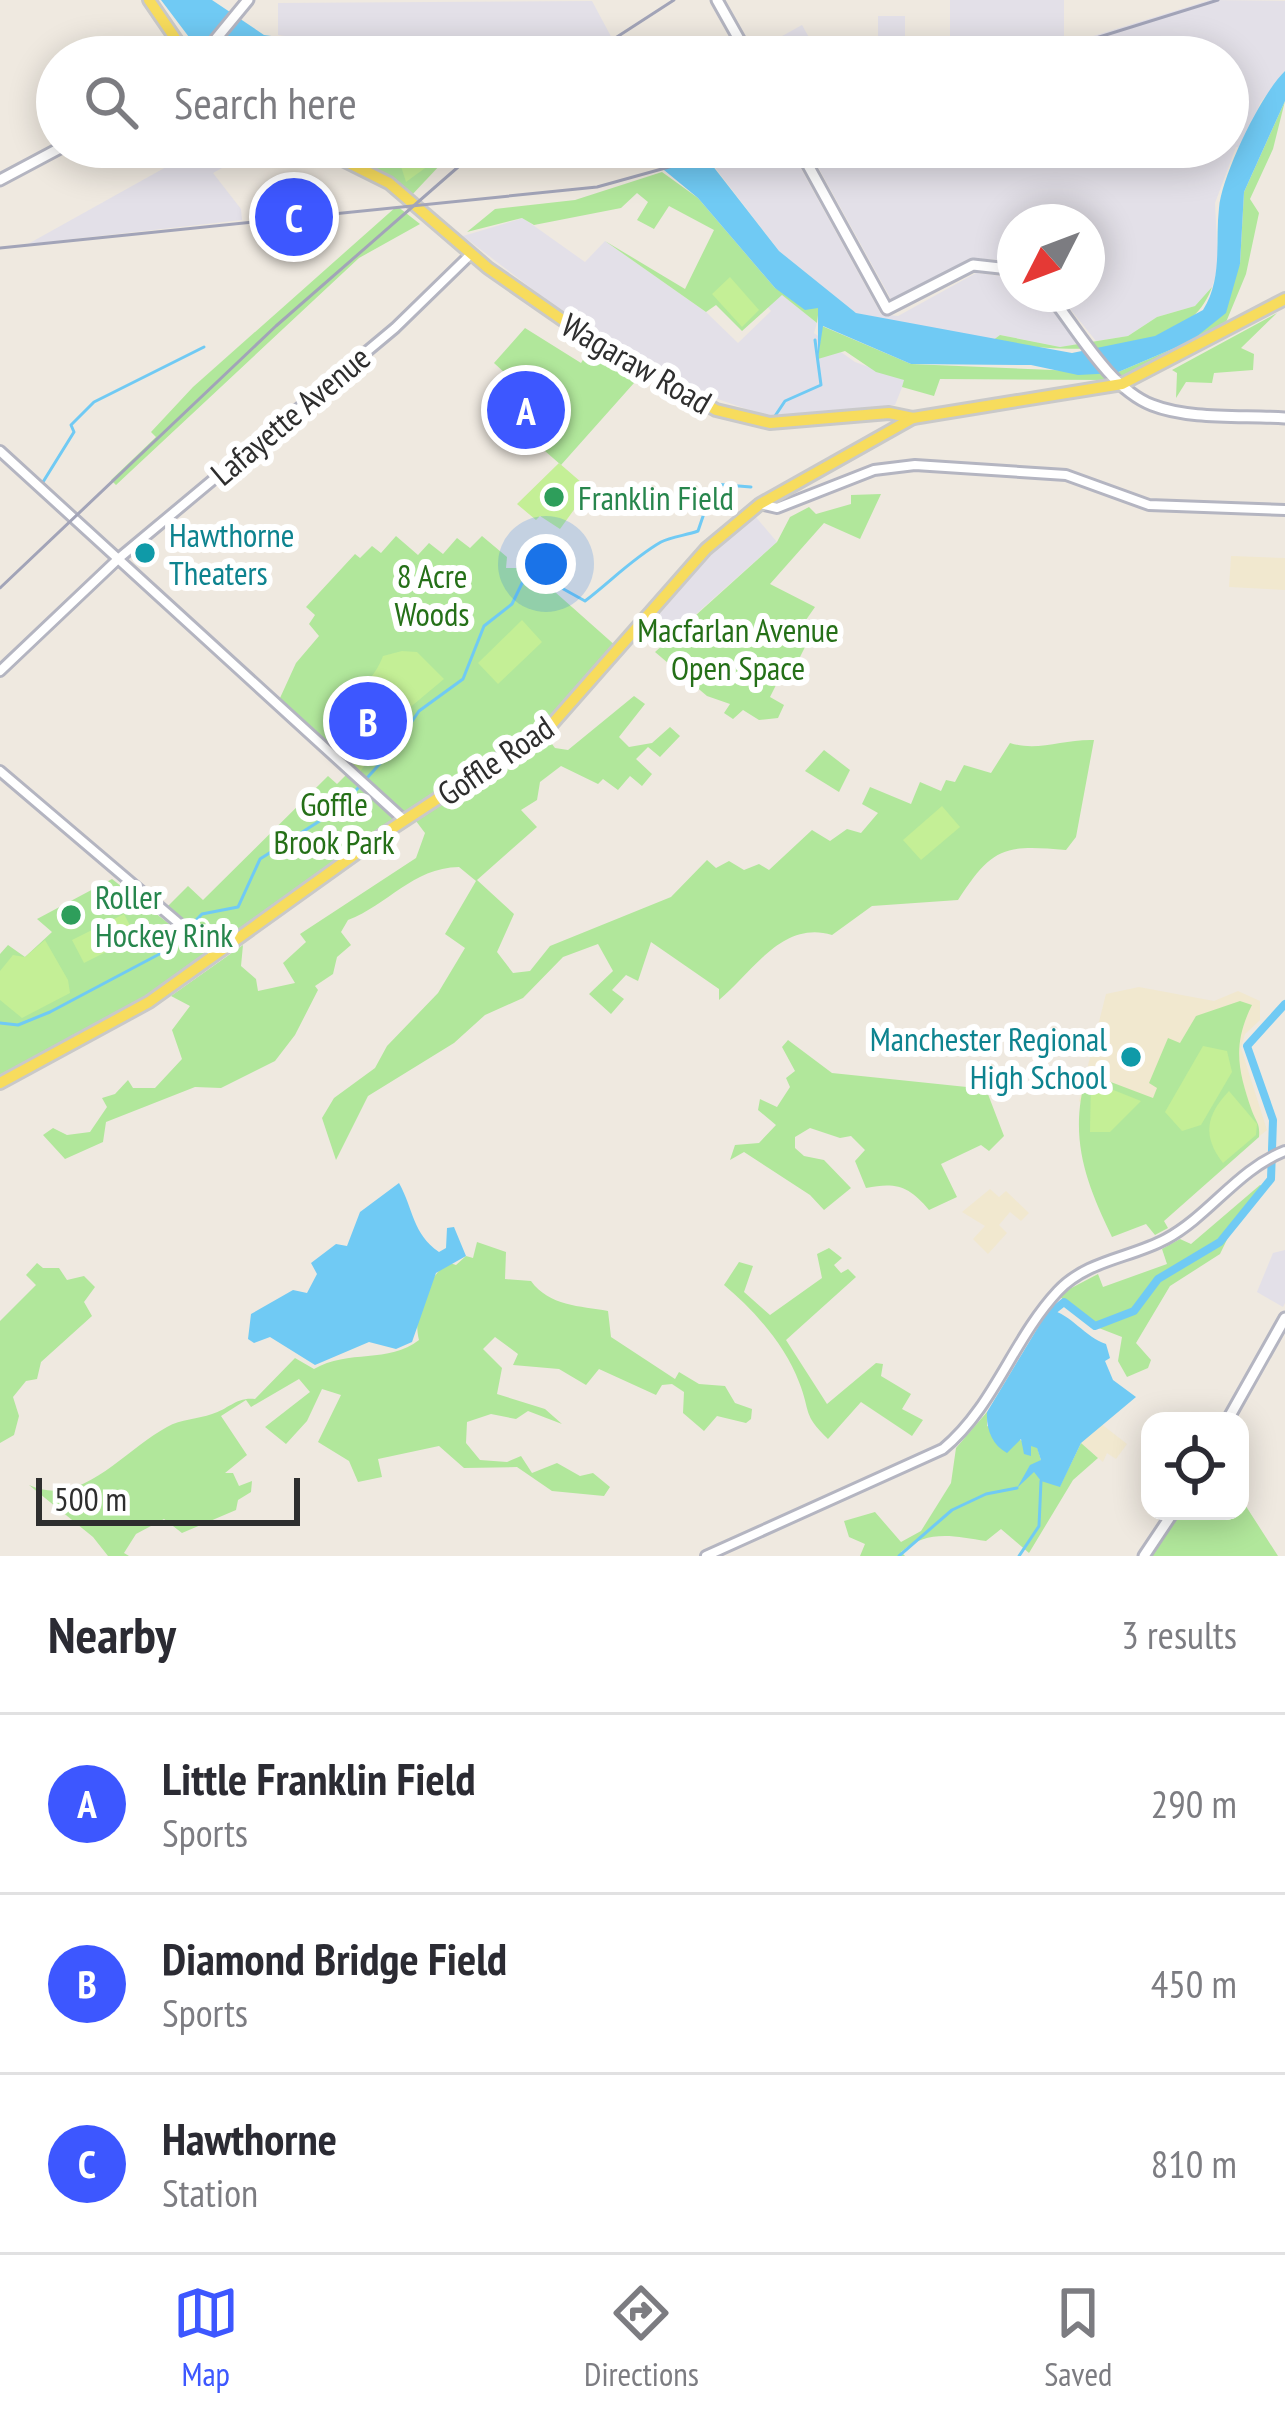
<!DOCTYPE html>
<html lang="en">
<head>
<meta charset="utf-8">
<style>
	:root { --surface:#fff; --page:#f2f2f3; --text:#2b2b33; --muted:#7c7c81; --line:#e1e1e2; --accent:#3d57ff }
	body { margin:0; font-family:"PT Sans Narrow",sans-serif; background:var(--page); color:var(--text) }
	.controls { position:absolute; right:36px; bottom:36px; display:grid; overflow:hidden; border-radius:24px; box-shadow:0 6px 30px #0003 }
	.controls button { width:108px; height:108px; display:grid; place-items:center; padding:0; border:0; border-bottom:3px solid var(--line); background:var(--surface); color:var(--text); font:60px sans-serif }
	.compass { position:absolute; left:997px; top:204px; width:108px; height:108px; border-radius:50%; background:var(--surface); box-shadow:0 6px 30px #0003; rotate:228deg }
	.scale { position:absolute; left:36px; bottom:30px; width:264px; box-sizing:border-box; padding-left:12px; border:6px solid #2e2e2e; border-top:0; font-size:33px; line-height:42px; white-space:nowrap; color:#2e2e2e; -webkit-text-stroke:9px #fff; paint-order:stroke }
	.you { position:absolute; left:546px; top:564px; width:42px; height:42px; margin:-30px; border:9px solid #fff; border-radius:50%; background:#1a73e8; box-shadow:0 0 0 18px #1a73e833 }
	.badge { display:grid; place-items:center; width:78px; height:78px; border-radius:50%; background:var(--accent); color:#fff; font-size:39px; font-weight:700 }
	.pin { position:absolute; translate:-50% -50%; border:6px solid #fff; box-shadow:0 3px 12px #0006 }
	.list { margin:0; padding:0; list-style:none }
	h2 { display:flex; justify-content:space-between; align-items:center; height:156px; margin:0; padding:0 48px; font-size:51px }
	h2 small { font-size:39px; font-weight:400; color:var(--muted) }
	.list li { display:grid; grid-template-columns:78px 1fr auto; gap:36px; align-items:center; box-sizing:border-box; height:180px; padding:0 48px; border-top:3px solid var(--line) }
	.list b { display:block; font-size:45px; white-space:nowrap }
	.list p { margin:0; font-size:39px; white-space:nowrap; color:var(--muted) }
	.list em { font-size:39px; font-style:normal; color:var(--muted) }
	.icon { flex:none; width:66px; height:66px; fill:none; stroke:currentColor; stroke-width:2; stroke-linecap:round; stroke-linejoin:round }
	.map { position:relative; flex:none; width:1285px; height:1556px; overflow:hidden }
	.search { position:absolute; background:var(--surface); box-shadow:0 6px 30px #0003; left:36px; right:36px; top:36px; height:132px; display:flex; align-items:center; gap:30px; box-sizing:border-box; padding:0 42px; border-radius:66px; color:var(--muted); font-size:45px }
	.sheet { height:696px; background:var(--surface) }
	nav { display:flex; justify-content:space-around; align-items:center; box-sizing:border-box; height:168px; border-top:3px solid var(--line); background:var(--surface); font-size:33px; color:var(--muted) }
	nav a { display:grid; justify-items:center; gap:6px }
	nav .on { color:var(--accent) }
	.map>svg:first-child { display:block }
	.industrial { fill:#e3e0e8 }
	.education { fill:#f1e8cf }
	.green { fill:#b1e79b }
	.pitch { fill:#c4ef96 }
	.water { fill:#70caf4 }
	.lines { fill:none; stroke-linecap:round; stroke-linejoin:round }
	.stream { stroke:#70caf4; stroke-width:3 }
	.river { stroke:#70caf4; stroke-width:8 }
	.tertiary-casing { stroke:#b4b5c1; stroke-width:14 }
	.secondary-casing { stroke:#b4b5c1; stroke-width:15 }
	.primary-casing { stroke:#c9c9c9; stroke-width:16 }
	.tertiary { stroke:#fff; stroke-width:8 }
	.secondary { stroke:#fff; stroke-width:9 }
	.primary { stroke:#f7dc5d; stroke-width:10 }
	.rail { stroke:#a2a4b8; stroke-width:3 }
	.leisure-dot { fill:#2e9e5b; stroke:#fff; stroke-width:4.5 }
	.culture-dot { fill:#0f9aa8; stroke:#fff; stroke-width:4.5 }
	.labels { text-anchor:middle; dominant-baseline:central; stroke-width:12; stroke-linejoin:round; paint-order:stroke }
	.street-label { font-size:33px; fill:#2e2e2e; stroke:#fff }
	.leisure-label { font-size:33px; fill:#27864d; stroke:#fff; text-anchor:start }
	.culture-label { font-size:33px; fill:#0d838f; stroke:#fff; text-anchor:start }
	.park-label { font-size:33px; fill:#257018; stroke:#fff }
</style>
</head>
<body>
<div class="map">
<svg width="1285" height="1556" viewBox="0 0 1285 1556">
	<rect width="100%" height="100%" fill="#efe9e0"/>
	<g class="industrial">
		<polygon points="950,0 1064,0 1064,45 1210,0 1285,1 1285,71 1260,103 1243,148 1236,147 1215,203 1218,267 1212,287 1195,306 1157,317 1128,336 1096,341 1058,294 1087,294 1087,222 1015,222 1015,251 999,260 970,258 892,301 807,147 1228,147 1228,57 830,57 859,37 878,37 878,16 905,16 905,41 950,40"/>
		<polygon points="592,1 622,57 516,51 487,56 428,52 426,57 278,35 278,3"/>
		<polygon points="802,25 820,57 772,57 766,45"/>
		<polygon points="202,147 222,147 231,163 213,173 241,209 242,220 28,244"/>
		<polygon points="709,147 789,147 881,314 898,316 976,273 1001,276 1015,270 1015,294 1039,294 1078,344 1060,347 1001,335 992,341 856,313 779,251 704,153"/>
		<polygon points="523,218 585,262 605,241 706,312 738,343 771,311 767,306 782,295 817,323 814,333 855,362 905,380 895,405 769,417 698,392 549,302 463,236"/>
		<polygon points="755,516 777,542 659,647 642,634 709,557"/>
		<polygon points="1285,1250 1285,1303 1283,1307 1257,1292 1273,1253"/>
	</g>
	<g class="education">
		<polygon points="1231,556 1285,558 1285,590 1229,587"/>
		<polygon points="1139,987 1214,1001 1238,991 1260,1001 1260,1020 1245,1034 1241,1048 1267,1130 1196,1188 1079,1101 1106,994"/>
		<polygon points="990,1189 999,1197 1006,1191 1029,1213 1021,1221 1010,1212 999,1225 1007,1233 988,1254 973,1239 985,1226 962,1212"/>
		<polygon points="1100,1423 1127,1444 1116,1459 1107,1453 1103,1462 1081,1443"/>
	</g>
	<g class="green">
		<polygon points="1285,101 1273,149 1250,199 1259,213 1246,274 1224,327 1124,381 1116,373 1191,341 1240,264 1244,192"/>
		<polygon points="323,147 427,147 441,164 410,197"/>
		<polygon points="662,172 698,198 775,288 819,307 817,323 782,295 742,331 716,305 706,312 605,241 685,289 714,230 669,206 654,229 637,220 648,202 637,193 621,208 534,225 522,218 467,232 495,209 575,200"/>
		<polygon points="397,206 420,224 359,258 116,485 111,480 156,437 151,432 193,387"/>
		<path d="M1212,287C1186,363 1055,352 992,341L1000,335L1060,347L1128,336L1157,317L1195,306Z"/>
		<polygon points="1277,313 1241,348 1254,354 1253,370 1214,373 1212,383 1186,382 1176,398 1177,373 1172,370"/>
		<polygon points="822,326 911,364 1101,372 1107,380 940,379 934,396 902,387 904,380 876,372 845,351 818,359"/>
		<polygon points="525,328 581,363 592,345 642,374 561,465 498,410 519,386 494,363"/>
		<polygon points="881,494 860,539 824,523 770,584 815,607 792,640 805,647 794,669 785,667 770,697 784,705 778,718 759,720 743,710 733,719 724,713 730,704 707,696 655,652 777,542 790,517 809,507 816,514 851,504 851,495"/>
		<polygon points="396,536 418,555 429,543 443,554 457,538 470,548 482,536 507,557 506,568 528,568 617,647 556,717 410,812 399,811 280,698 296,663 319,636 309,624 315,615 306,607 355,554 360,558 372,546 381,553"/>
		<path d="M634,696L645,704L619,737L629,747L652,743L670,727L680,736L660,757L648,747L636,759L652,774L642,786L630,776L618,790L603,779L598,784L561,766L540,782L537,800L521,810L537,827L477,880L514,914L497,952L513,973L530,971L550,946L671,897L707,860L716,868L729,861L744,870L759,864L769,870L812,830L830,841L847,829L861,833L878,813L862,804L870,787L911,804L920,782L941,791L946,780L955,782L964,765L991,773L1010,743C1038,752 1063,739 1094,740L1076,837L1066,850C1003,844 992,848 958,900L872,906L832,935C782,920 753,972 719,1000V989L651,942L638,981L626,975L612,990L624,999L611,1014L589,994L613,971L598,944L563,957L523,998L485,1015L454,1043L368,1096L336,1160L322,1118L334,1098L375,1068L387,1046L438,993L465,948L445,934L476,881L459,867C412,868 388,905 348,920L341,932L351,945L337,957L333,974L315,986L318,990L295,1035L275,1061L221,1088L195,1087L106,1122L103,1142L65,1159L43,1135L53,1128L67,1135L90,1132L107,1107L102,1098L115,1094L128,1080L133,1088H155L182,1059L172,1030L190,1006L171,996L243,945L241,966L256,979L258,991L295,983L283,963L306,942L300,934L416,858L425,833L416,821L546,736L555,748L568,750Z"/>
		<polygon points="824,750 850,770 839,792 805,771"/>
		<polygon points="348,773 395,821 220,948 211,947 166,908 188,886 203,900 328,776 337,784"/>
		<polygon points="112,879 206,953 159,992 0,1080 0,954 8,945 25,957 52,932 37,919"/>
		<path d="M1240,1001L1252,1005C1232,1045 1238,1070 1252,1111C1257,1124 1260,1123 1259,1137L1164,1221L1168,1228L1155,1235L1146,1224L1112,1237C1085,1181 1068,1136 1087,1073L1153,1098L1157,1088L1149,1083L1168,1038L1180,1043L1196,1016Z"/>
		<path d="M788,1040L832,1073L986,1089L1004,1136L989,1151L981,1145L941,1164L957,1197L929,1210C909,1186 896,1182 866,1188L855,1161L865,1150L851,1136L840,1138L810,1128L795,1137V1148L804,1156L824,1160L851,1188L824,1210L810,1195L744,1152L730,1160L735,1145L759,1143L776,1125L758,1110L760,1099L777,1107L790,1087L786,1078L795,1071L782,1047Z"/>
		<polygon points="1260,1185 1267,1188 1236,1221 1220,1254 1170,1286 1136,1343 1151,1360 1148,1368 1127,1377 1118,1361 1122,1337 1091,1325 1058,1295 1098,1274 1103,1287 1167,1264 1162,1249 1180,1239 1191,1244"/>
		<path d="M477,1242L506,1252L505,1279L531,1281C549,1306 580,1306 608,1311L611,1337L675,1379L679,1372L699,1384L725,1386L735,1403L752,1409L751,1419L746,1423L717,1416L704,1431L683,1413L684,1392L672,1384L662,1385L656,1395L599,1369L586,1385L559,1369L513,1365L518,1354L495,1337L483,1349L502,1368L497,1394L545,1409L562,1424L528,1411L516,1419L491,1414L467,1422L466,1443L480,1460L507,1462L521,1456L532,1473L557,1463L580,1476L593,1473L610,1487L604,1496L552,1491L517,1467L464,1468L439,1446L378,1459L382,1477L358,1482L349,1461L318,1442L341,1395L322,1389L307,1421L286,1444L265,1427L310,1392L299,1379L251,1407L246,1400L221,1416L247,1455L225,1473H233L239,1486L252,1481L251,1492L238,1500L236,1510L182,1533L164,1519L136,1534L124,1553L129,1556H108L93,1537L29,1485C81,1509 124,1450 167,1427C181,1419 198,1419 212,1414C229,1409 236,1397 255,1399L295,1358L314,1369C348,1349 389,1364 419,1340C412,1313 427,1281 447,1262L456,1265L466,1256L473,1258Z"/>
		<path d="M829,1248L842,1258L834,1265L841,1273L848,1269L856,1277L786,1340L827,1404L876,1363L883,1364L881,1376L911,1394L902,1409L923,1420L912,1436L861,1402L828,1439C802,1414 811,1412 799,1382C785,1345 754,1310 724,1285L739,1262L753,1266L744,1292L770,1315L822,1278L817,1254Z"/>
		<polygon points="37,1263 43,1268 59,1268 67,1280 84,1276 95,1287 84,1302 92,1316 41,1362 37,1379 26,1381 13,1397 19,1416 14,1435 0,1443 0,1321 36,1285 26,1275"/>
		<path d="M987,1412V1426L1037,1447L1041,1460L1035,1471L1060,1486L1081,1443L1098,1458L1073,1480L1029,1553L1001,1529L986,1541C954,1536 927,1529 901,1552L905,1556H860L865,1544L849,1537L844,1521L875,1512L901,1542L921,1531L951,1483L956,1448Z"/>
		<polygon points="1240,1497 1278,1556 1148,1556 1177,1511 1240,1511"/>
	</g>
	<g class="pitch">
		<polygon points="403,147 422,147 432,163 406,182 398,157"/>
		<polygon points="730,277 759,310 742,327 712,294"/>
		<polygon points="519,386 551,413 532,434 501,407"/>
		<polygon points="559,463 589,489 560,529 540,516 536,520 517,504"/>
		<polygon points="522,620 542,642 498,684 478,663"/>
		<path d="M402,651L417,652L444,679L407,710L359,773L328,743C335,706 371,689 383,656Z"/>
		<polygon points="942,806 960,827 921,860 903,840"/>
		<polygon points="124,914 136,937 84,963 72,940"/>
		<polygon points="45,940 68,980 70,993 22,1018 0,1000 0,971 13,955 25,957"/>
		<polygon points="1203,1046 1227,1051 1232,1072 1201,1125 1182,1131 1165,1112"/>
		<polygon points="1091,1081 1141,1101 1110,1132 1090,1132"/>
		<path d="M1229,1091L1257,1124L1256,1135L1223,1163C1202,1136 1206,1115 1229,1091Z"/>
	</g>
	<g class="water">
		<polygon points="161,0 212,0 264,35 426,57 223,57 198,49"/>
		<path d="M1285,71V101L1244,192L1240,264L1226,313L1191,341L1116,373L1078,375L1031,365L911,364L823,326L818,359V308L805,310L775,288L698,198L636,147H698L779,251L856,313L1072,353L1155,336L1203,310C1223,278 1215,243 1219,208C1222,175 1261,94 1285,71Z"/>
		<path d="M399,1183C414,1210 412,1233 439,1252L446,1248L447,1228L454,1227L466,1256L436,1273L412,1342L396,1349L369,1342L315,1365L270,1337L254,1343L248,1339L251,1314L293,1290L307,1293L317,1274L311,1263L336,1244L347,1246L360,1212Z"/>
		<path d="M1049,1309C1072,1315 1085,1337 1106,1344L1110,1358L1105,1361L1113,1380L1136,1397L1081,1443L1060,1487L1041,1481L1034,1472L1017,1488L1030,1465L1041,1460L1037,1448L1031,1446V1456L1024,1454L1021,1439L1007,1453C992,1445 986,1429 987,1412Z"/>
	</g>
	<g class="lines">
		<g class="stream">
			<polyline points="773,419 785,401 821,385 815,340"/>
			<polyline points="43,482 74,432 71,425 94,402 204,347"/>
			<path d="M0,1023L18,1025L50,1012L167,950L202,914L238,907L260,859L340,808L394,748L419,711L463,679L484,626L512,604L526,575L540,576L585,601C610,582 633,558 661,542C671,537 687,535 698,531L714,484L751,487"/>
			<polyline points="899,1556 952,1510 986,1494 1017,1488"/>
			<polyline points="1019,1556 1039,1526 1041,1481"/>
		</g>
		<polyline class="river" points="1054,1310 1064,1302 1095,1326 1134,1311 1158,1279 1220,1242 1271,1179 1273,1120 1247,1046 1285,1004"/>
		<g class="tertiary-casing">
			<g id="tertiary">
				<polyline points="0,451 404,820"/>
				<polyline points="760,504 777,508 874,470 915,465 1066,475 1149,505 1285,510"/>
				<polyline points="0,671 118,559 395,328 471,254"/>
				<polyline points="0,771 215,954"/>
				<path d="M706,1556L943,1449C994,1407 1013,1339 1058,1291C1087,1260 1131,1258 1166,1239C1210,1215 1237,1170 1285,1151"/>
			</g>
		</g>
		<g class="secondary-casing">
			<g id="secondary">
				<polyline points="717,0 749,57"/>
				<polyline points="201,57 248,0"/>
				<polyline points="798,147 887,309 973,265 1000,268 1015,261"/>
				<polyline points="0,180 62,147"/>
				<path d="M1049,294C1077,329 1109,388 1152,405C1190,420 1244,415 1285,418"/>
				<polyline points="1227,1421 1285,1318"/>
				<polyline points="1144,1556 1174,1511"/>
			</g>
		</g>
		<g class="primary-casing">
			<g id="primary">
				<polyline points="149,0 188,57"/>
				<polyline points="317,147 389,183 488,268 567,323 716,410 770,423 889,413 913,418"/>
				<polyline points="0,1083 149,1002 382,835 553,723 706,549 760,504 913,418 1122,384 1285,299"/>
			</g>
		</g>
		<use href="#tertiary" class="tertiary"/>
		<use href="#secondary" class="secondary"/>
		<use href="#primary" class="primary"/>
		<g class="rail">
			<polyline points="586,57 674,0"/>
			<polyline points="1035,57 1218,0"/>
			<polyline points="0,248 597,187 741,147"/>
			<polyline points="0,588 276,326 481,147"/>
		</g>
	</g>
	<g class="leisure-dot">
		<circle cx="554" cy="497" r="12"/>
		<circle cx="71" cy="915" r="12"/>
	</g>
	<g class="culture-dot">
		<circle cx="145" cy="553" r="12"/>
		<circle cx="1131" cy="1057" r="12"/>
	</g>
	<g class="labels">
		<g class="street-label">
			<text transform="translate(637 363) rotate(30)">Wagaraw Road</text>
			<text transform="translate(290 415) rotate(-40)">Lafayette Avenue</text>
			<text transform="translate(495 760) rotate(-34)">Goffle Road</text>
		</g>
		<g class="leisure-label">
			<text x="578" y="497">Franklin Field</text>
			<text x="95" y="896">Roller<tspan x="95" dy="38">Hockey Rink</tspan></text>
		</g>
		<g class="culture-label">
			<text x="169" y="534">Hawthorne<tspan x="169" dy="38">Theaters</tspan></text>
			<text x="1107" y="1038" text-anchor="end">Manchester Regional<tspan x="1107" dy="38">High School</tspan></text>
		</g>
		<g class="park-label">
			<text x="432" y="575">8 Acre<tspan x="432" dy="38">Woods</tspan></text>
			<text x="738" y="629">Macfarlan Avenue<tspan x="738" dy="38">Open Space</tspan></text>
			<text x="334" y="803">Goffle<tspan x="334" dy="38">Brook Park</tspan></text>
		</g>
	</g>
</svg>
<div class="controls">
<button><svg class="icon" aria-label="locate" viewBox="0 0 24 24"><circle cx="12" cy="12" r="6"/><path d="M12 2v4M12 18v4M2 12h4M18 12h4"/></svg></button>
</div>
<svg class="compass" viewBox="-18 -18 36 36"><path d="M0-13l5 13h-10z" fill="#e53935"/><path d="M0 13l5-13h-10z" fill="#7c7c81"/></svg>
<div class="scale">500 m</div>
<div class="you"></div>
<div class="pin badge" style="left:526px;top:410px">A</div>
<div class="pin badge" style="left:368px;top:721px">B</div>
<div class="pin badge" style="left:294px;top:217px">C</div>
<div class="search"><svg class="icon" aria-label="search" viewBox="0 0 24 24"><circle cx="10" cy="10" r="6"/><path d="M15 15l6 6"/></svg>Search here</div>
</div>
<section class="sheet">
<h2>Nearby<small>3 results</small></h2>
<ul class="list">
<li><span class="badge">A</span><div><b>Little Franklin Field</b><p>Sports</p></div><em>290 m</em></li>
<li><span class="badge">B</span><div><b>Diamond Bridge Field</b><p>Sports</p></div><em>450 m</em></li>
<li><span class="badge">C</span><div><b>Hawthorne</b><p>Station</p></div><em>810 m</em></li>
</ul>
</section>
<nav>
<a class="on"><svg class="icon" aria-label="map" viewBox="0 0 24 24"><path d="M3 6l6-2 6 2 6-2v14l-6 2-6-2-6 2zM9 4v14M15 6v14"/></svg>Map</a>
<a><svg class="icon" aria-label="directions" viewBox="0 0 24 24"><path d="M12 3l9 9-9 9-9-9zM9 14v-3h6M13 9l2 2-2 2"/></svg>Directions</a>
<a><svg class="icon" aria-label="saved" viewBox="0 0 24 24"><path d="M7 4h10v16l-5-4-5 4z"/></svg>Saved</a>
</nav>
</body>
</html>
